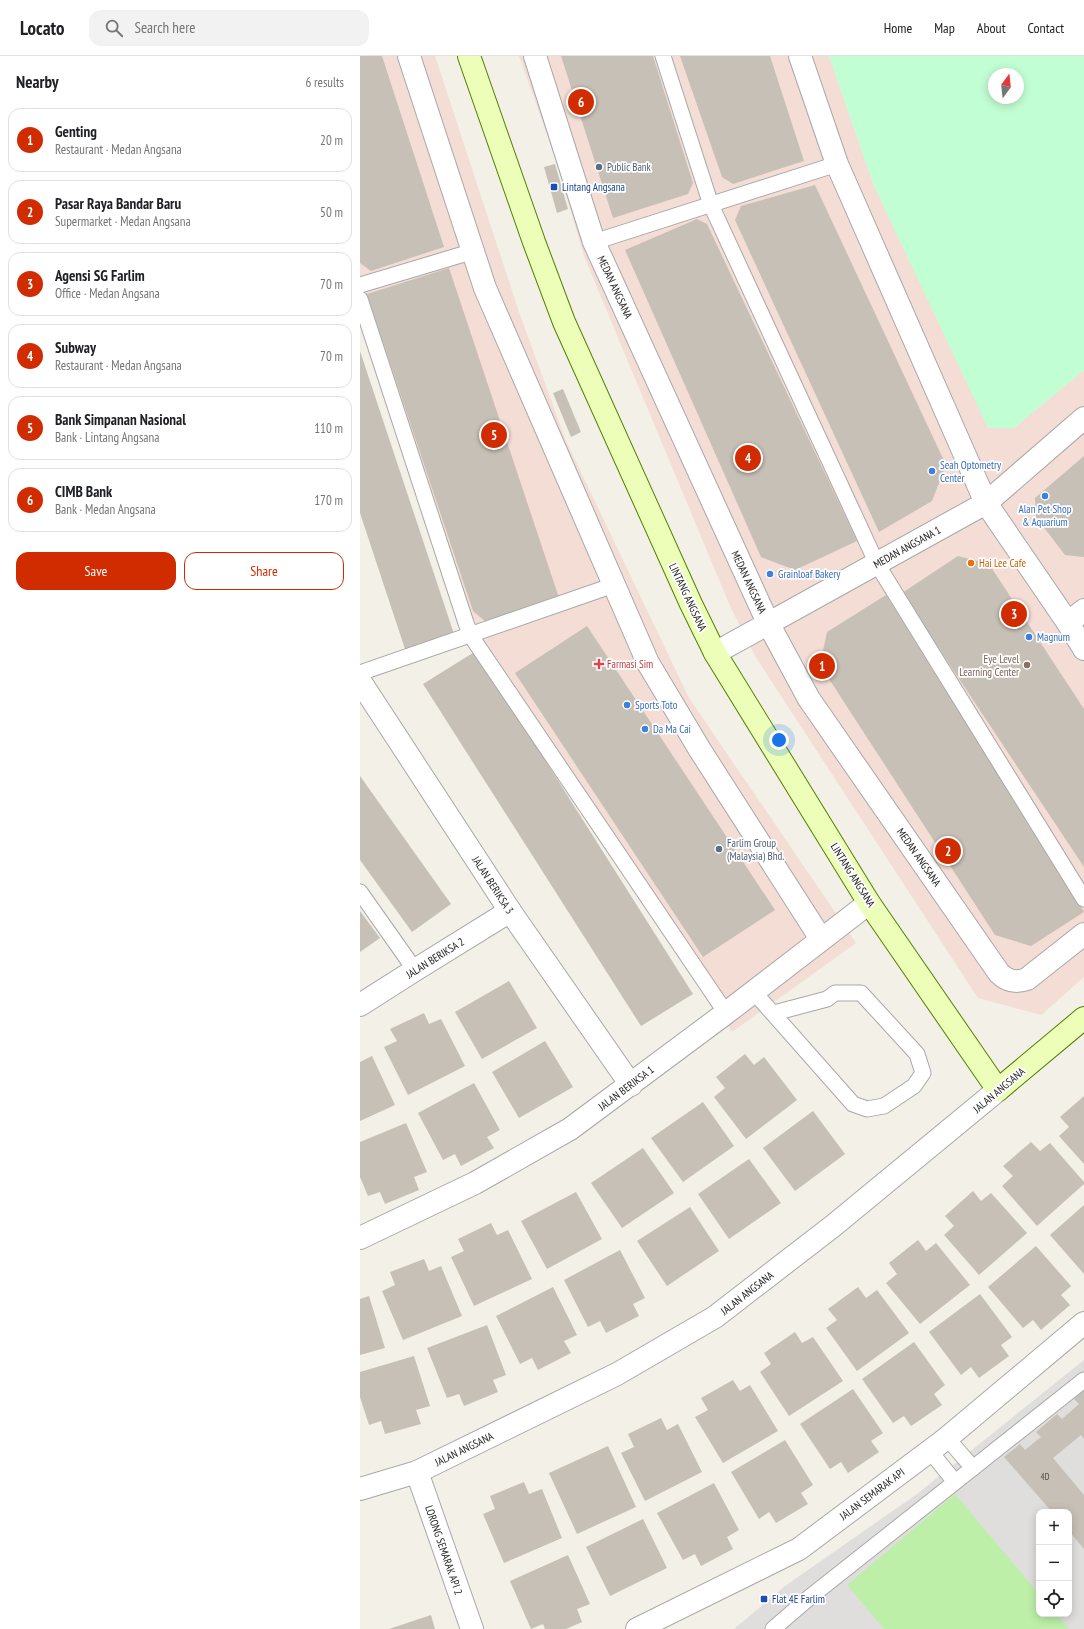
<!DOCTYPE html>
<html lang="en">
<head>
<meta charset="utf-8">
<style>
	:root { --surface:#fff; --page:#f2f2f2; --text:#202124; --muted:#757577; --line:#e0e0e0; --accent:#d12c00 }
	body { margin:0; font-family:"PT Sans Narrow",sans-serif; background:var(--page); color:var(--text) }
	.controls { position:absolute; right:12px; bottom:12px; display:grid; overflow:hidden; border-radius:8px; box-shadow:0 2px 10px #0003 }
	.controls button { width:36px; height:36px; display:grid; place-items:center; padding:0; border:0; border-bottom:1px solid var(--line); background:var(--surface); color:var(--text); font:20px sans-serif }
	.compass { position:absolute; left:628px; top:12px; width:36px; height:36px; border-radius:50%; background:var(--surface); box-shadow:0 2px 10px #0003; rotate:15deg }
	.you { position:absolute; left:419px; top:684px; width:14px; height:14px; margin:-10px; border:3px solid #fff; border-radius:50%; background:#1a73e8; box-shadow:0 0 0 6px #1a73e833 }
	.badge { display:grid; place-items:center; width:26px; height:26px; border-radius:50%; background:var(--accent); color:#fff; font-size:13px; font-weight:700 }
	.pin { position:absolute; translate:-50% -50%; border:2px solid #fff; box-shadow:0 1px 4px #0006 }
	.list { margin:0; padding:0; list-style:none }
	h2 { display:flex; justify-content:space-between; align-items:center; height:52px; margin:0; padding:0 16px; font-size:17px }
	h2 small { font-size:13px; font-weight:400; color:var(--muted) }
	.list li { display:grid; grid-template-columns:26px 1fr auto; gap:12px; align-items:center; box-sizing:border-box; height:64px; margin:0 8px 8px; padding:0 8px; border:1px solid var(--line); border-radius:12px }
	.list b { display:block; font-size:15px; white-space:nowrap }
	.list p { margin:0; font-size:13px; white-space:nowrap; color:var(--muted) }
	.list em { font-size:13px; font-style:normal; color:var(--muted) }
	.actions { display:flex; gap:8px; padding:12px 16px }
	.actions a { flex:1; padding:9px 0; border:1px solid var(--accent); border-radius:12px; text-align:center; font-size:14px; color:var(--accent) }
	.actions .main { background:var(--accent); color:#fff }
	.icon { flex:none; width:22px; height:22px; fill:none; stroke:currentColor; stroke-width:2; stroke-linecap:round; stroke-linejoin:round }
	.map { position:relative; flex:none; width:724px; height:1573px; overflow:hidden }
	header { display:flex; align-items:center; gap:24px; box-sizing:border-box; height:56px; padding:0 20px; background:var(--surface); border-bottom:1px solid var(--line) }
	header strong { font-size:19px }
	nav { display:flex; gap:22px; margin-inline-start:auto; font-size:14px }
	.search { width:280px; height:36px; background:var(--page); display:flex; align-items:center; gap:10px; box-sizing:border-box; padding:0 14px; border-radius:12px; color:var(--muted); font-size:15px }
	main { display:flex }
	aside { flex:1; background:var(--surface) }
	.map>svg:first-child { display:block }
	.residential { fill:#dfdedd; fill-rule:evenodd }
	.commercial { fill:#f3ddd5 }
	.grass { fill:#bdefa9 }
	.park { fill:#c2fed3; fill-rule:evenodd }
	.building { fill:#c7c0b6 }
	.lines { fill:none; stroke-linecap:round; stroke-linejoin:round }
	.lane-casing { stroke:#a8a8a8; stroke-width:17 }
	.street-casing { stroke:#a8a8a8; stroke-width:24 }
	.secondary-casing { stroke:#567f00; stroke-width:24 }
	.lane { stroke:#fff; stroke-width:15 }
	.street { stroke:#fff; stroke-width:22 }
	.secondary { stroke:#ecfeb8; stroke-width:22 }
	.service-dot { fill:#5c6f8a; stroke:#fff; stroke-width:1.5 }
	.transit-dot { fill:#1a4fb4; stroke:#fff; stroke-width:1.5 }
	.shop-dot { fill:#3f7fe0; stroke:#fff; stroke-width:1.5 }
	.food-dot { fill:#e8710a; stroke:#fff; stroke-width:1.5 }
	.health-dot { fill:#e0444e; stroke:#fff; stroke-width:1.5 }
	.education-dot { fill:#8d6e63; stroke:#fff; stroke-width:1.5 }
	.labels { text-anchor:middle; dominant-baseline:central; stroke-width:3.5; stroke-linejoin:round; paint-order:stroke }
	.number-label { font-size:9px; fill:#4a4946 }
	.service-label { font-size:11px; fill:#4e5e75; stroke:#fff; text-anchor:start }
	.transit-label { font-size:11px; fill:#164399; stroke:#fff; text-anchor:start }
	.street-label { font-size:11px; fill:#212121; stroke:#fff }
	.shop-label { font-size:11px; fill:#366cbe; stroke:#fff; text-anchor:start }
	.food-label { font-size:11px; fill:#c56008; stroke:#fff; text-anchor:start }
	.education-label { font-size:11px; fill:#785e54; stroke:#fff; text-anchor:end }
	.health-label { font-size:11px; fill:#be3a42; stroke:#fff; text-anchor:start }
</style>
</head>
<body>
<header>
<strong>Locato</strong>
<div class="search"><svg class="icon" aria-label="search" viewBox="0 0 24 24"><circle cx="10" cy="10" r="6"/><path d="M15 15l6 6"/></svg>Search here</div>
<nav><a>Home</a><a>Map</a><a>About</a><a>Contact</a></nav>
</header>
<main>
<aside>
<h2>Nearby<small>6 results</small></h2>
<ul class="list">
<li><span class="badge">1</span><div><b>Genting</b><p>Restaurant · Medan Angsana</p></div><em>20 m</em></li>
<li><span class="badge">2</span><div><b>Pasar Raya Bandar Baru</b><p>Supermarket · Medan Angsana</p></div><em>50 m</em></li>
<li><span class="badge">3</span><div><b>Agensi SG Farlim</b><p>Office · Medan Angsana</p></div><em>70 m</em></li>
<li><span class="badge">4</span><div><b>Subway</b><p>Restaurant · Medan Angsana</p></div><em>70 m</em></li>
<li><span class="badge">5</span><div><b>Bank Simpanan Nasional</b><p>Bank · Lintang Angsana</p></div><em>110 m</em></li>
<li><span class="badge">6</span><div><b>CIMB Bank</b><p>Bank · Medan Angsana</p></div><em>170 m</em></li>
</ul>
<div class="actions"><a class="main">Save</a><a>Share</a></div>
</aside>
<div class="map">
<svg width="724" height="1573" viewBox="0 0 724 1573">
	<rect width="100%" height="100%" fill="#f2f0e7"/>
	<path class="residential" d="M724,1304V1573H374L425,1530L557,1438ZM679,1456H709V1558H679Z"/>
	<g class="commercial">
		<polygon points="0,0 75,0 159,256 206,385 329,642 496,887 372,976 109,578 0,246"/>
		<polygon points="159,0 469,0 514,130 654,372 724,314 724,921 681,959 618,942 395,600 370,550 224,200 195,101"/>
	</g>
	<polygon class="grass" points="595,1438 679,1538 679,1558 696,1558 709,1573 524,1573 487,1529"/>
	<path class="park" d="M469,0H724V314L654,372H628L514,130ZM634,18H658V42H634Z"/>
	<g class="building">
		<polygon points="0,0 22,0 84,191 11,215 0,207"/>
		<polygon points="201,0 293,0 333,127 328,138 253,162"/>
		<polygon points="320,0 410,0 444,105 373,128 362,121"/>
		<polygon points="195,108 208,153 197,157 184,111"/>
		<polygon points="455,129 586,409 572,445 519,476 375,164 381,150"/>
		<polygon points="337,163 347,168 497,485 435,514 401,501 265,194"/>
		<polygon points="89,212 199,542 126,566 113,555 7,238"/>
		<polygon points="0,295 94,578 45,593 0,457"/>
		<polygon points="203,333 221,376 211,381 193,337"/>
		<polygon points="724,400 724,501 705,499 676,461 675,442"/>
		<polygon points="598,500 629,508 724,653 724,811 542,537"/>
		<polygon points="526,539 724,856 671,890 635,879 460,609 467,576"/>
		<polygon points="227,570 415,854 343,901 155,617"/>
		<polygon points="116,595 333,938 281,970 63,628"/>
		<polygon points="0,720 91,848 52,876 0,804"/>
		<polygon points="0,855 20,882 0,896"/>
		<polygon points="149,925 177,972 122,1003 95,956"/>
		<polygon points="64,957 69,968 81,963 105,1010 48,1039 24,991 37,985 30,973"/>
		<polygon points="185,985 213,1031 159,1062 132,1016"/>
		<polygon points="385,998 394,1009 404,1001 437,1044 386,1083 354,1041 365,1032 356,1021"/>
		<polygon points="12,1000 35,1049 0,1065 0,1006"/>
		<polygon points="114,1027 140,1074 127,1081 134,1092 101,1110 95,1098 83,1104 58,1057"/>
		<polygon points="724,1040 724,1108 699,1080 709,1071 700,1061"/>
		<polygon points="343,1046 374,1090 323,1126 291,1082"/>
		<polygon points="453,1055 485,1098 435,1135 403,1092"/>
		<polygon points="46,1067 67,1116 54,1121 59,1134 25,1148 20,1136 8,1140 0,1121 0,1086"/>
		<polygon points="671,1086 680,1095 690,1087 724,1126 724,1128 677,1170 642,1130 653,1120 643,1110"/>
		<polygon points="283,1092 314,1137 262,1172 231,1127"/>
		<polygon points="389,1103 421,1147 369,1183 338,1138"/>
		<polygon points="613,1135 621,1145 631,1137 667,1177 619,1219 584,1179 594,1170 585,1160"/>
		<polygon points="216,1136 242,1183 187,1213 161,1165"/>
		<polygon points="724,1149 724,1218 690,1179"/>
		<polygon points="330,1151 359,1195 307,1230 277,1185"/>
		<polygon points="131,1167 137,1179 148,1174 172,1223 114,1250 91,1201 104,1195 98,1183"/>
		<polygon points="558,1184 566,1195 576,1187 610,1229 560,1268 526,1227 537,1218 529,1207"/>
		<polygon points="676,1190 711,1230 701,1239 710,1249 681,1274 673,1264 663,1272 628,1231"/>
		<polygon points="260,1194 285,1242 273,1248 279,1260 246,1277 240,1265 228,1271 204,1224"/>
		<polygon points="64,1203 69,1215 81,1210 102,1260 43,1284 22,1235 35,1229 30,1216"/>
		<polygon points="193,1231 217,1279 204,1285 211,1297 178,1314 172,1302 160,1308 136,1260"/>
		<polygon points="498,1231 506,1242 517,1234 549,1277 497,1315 466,1272 477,1264 468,1253"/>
		<polygon points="620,1238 652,1281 641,1289 649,1300 619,1322 611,1311 601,1319 569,1276"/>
		<polygon points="9,1240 25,1292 0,1299 0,1243"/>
		<polygon points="127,1269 146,1319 133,1324 138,1336 104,1350 99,1338 87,1342 67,1292"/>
		<polygon points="435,1276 442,1287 453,1281 483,1325 429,1360 400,1316 411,1308 404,1297"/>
		<polygon points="554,1286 585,1329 574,1338 582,1349 551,1370 544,1360 533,1367 502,1323"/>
		<polygon points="54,1300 70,1350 56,1354 61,1368 25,1378 21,1365 9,1369 0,1341 0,1316"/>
		<polygon points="373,1324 380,1335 390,1329 418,1375 363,1407 335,1361 348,1354 341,1342"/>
		<polygon points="493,1333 523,1377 511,1385 519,1396 488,1417 481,1406 470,1413 440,1368"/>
		<polygon points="724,1334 724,1383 721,1379 693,1402 724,1439 724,1493 709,1475 709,1456 692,1456 644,1401 660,1388 665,1394 681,1381 676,1376 697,1358 702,1363 719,1348 714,1343"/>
		<polygon points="301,1362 307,1374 318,1368 342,1416 285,1445 261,1397 274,1391 268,1378"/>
		<polygon points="425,1384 453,1429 441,1437 448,1448 416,1467 409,1456 399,1463 371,1416"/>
		<polygon points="248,1390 276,1451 217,1478 189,1417"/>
		<polygon points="164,1426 169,1438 182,1433 202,1482 144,1507 123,1458 135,1453 130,1440"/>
		<polygon points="354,1427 379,1474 367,1481 373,1493 341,1510 335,1498 323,1504 297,1457"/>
		<polygon points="283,1463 307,1512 250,1540 226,1491"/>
		<polygon points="208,1499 230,1548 217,1553 222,1566 206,1573 185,1573 183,1568 171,1573 150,1525"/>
		<polygon points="71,1559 75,1573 29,1573"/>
	</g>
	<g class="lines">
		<g class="lane-casing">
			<g id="lane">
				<polyline points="303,0 351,149 517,508 724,843"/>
				<polyline points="234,186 477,108"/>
				<polyline points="0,229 114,195"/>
				<polyline points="0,243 106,567 111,580 366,957"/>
				<polyline points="0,617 254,529"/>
				<polyline points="0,836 55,914"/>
				<polyline points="393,935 493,1048 507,1053 524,1050 554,1030 563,1017 557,998 501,937 475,937 467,943 414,957"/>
				<polyline points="587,1382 613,1412"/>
				<polyline points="570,1395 595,1426"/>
				<polyline points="413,1573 450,1541 724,1324"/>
			</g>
		</g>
		<g class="street-casing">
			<g id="street">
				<polyline points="49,0 125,232 288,607 340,694 461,883"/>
				<path d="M175,0L234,186L408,567L449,643L639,917C648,926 656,927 667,923L724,878"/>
				<polyline points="440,0 477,108 626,447 708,567 724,593"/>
				<polyline points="708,567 724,554"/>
				<polyline points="355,597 626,447 724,362"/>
				<polyline points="0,625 150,855 271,1029"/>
				<polyline points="0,949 55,914 150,855"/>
				<polyline points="0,1182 115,1127 210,1073 366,957 509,847"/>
				<polyline points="57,1416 112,1573"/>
				<polyline points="0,1433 57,1416 257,1318 355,1261 473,1170 638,1034"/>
				<polyline points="277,1573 439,1493 587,1382 724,1267"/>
			</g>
		</g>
		<g class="secondary-casing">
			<polyline id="secondary" points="109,0 174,186 204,266 331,548 355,597 509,847 638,1034 724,962"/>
		</g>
		<use href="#lane" class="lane"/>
		<use href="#street" class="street"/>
		<use href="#secondary" class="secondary"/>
	</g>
	<g class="service-dot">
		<circle cx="239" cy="111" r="4"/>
		<circle cx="359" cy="793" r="4"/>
	</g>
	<g class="transit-dot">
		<rect x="190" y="127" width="8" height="8" rx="2"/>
		<rect x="400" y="1539" width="8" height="8" rx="2"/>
	</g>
	<g class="shop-dot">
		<circle cx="572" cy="415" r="4"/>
		<circle cx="685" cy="440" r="4"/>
		<circle cx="410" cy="518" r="4"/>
		<circle cx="669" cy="581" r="4"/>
		<circle cx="267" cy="649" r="4"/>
		<circle cx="285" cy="673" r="4"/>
	</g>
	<circle class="food-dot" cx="611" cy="507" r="4"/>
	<path class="health-dot" d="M237 602h4v4h4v4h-4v4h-4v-4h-4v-4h4z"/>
	<circle class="education-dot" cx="667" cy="609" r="4"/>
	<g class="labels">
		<g class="number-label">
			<text x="685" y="1420">4D</text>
		</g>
		<g class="service-label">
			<text x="247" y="111">Public Bank</text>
			<text x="367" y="787">Farlim Group<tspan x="367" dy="13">(Malaysia) Bhd.</tspan></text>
		</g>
		<g class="transit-label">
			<text x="202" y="131">Lintang Angsana</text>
			<text x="412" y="1543">Flat 4E Farlim</text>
		</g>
		<g class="street-label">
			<text transform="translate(255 231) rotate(65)">MEDAN ANGSANA</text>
			<text transform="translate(547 491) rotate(-29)">MEDAN ANGSANA 1</text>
			<text transform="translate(389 526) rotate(65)">MEDAN ANGSANA</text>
			<text transform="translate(328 541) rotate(65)">LINTANG ANGSANA</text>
			<text transform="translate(559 801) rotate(55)">MEDAN ANGSANA</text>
			<text transform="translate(493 819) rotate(58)">LINTANG ANGSANA</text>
			<text transform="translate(133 829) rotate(57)">JALAN BERIKSA 3</text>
			<text transform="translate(75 902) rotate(-32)">JALAN BERIKSA 2</text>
			<text transform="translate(266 1032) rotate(-37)">JALAN BERIKSA 1</text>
			<text transform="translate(639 1034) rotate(-40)">JALAN ANGSANA</text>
			<text transform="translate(387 1237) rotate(-38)">JALAN ANGSANA</text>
			<text transform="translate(104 1393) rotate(-26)">JALAN ANGSANA</text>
			<text transform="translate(512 1438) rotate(-37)">JALAN SEMARAK API</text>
			<text transform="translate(84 1494) rotate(71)">LORONG SEMARAK API 2</text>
		</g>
		<g class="shop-label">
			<text x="580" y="409">Seah Optometry<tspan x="580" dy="13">Center</tspan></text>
			<text x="685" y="453" text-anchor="middle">Alan Pet Shop<tspan x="685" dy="13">&amp; Aquarium</tspan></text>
			<text x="418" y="518">Grainloaf Bakery</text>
			<text x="677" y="581">Magnum</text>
			<text x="275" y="649">Sports Toto</text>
			<text x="293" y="673">Da Ma Cai</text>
		</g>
		<g class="food-label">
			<text x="619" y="507">Hai Lee Cafe</text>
		</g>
		<g class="education-label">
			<text x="659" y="603">Eye Level<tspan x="659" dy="13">Learning Center</tspan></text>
		</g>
		<g class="health-label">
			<text x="247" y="608">Farmasi Sim</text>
		</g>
	</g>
</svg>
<div class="controls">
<button>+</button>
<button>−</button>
<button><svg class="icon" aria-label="locate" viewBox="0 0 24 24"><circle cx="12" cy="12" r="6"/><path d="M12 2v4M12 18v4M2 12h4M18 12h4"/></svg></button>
</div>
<svg class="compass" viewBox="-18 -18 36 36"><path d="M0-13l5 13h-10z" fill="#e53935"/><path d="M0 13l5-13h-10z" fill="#757577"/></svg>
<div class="you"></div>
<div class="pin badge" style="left:462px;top:610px">1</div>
<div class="pin badge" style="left:588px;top:795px">2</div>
<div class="pin badge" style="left:654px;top:558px">3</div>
<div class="pin badge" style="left:388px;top:402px">4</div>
<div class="pin badge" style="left:134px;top:379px">5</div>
<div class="pin badge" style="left:221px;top:46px">6</div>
</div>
</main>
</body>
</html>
